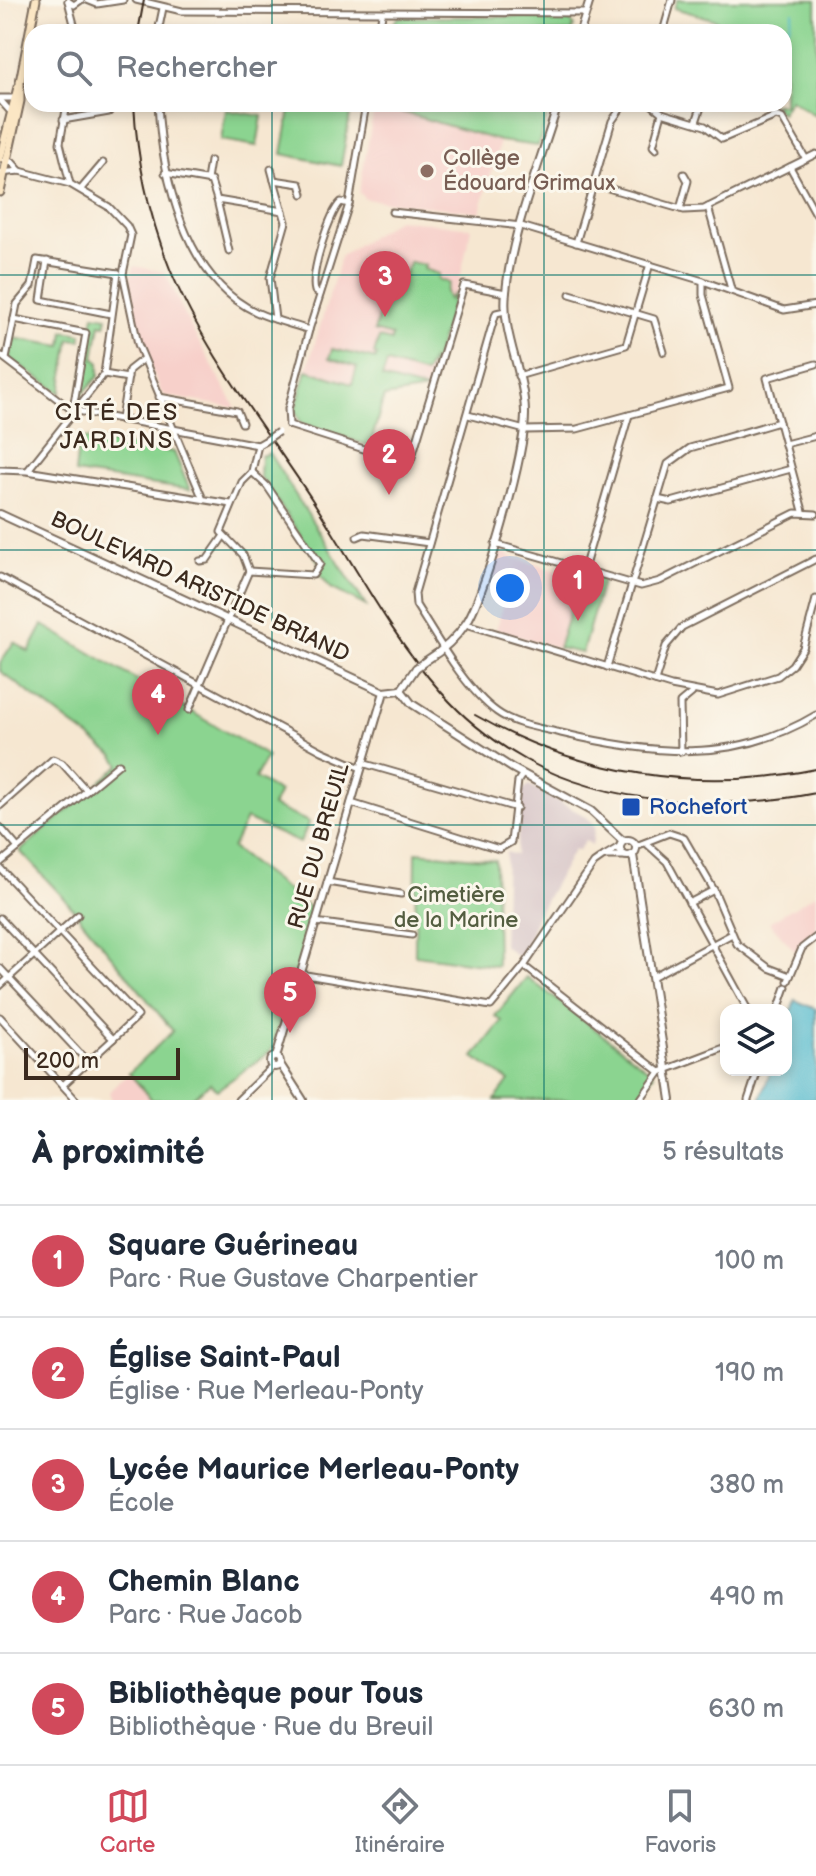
<!DOCTYPE html>
<html lang="fr">
<head>
<meta charset="utf-8">
<style>
	:root { --surface:#fff; --page:#f2f2f3; --text:#1f2937; --muted:#747a83; --line:#e0e1e3; --accent:#d1495b }
	body { margin:0; font-family:"Balsamiq Sans",sans-serif; background:var(--page); color:var(--text) }
	.controls { position:absolute; right:24px; bottom:24px; display:grid; overflow:hidden; border-radius:16px; box-shadow:0 4px 12px #0003 }
	.controls button { width:72px; height:72px; display:grid; place-items:center; padding:0; border:0; border-bottom:2px solid var(--line); background:var(--surface); color:var(--text); font:40px sans-serif }
	.scale { position:absolute; left:24px; bottom:20px; width:156px; box-sizing:border-box; padding-left:8px; border:4px solid #3b2a1e; border-top:0; font-size:22px; line-height:28px; white-space:nowrap; color:#3b2a1e; -webkit-text-stroke:6px #fbf7ec; paint-order:stroke }
	.you { position:absolute; left:510px; top:588px; width:28px; height:28px; margin:-20px; border:6px solid #fff; border-radius:50%; background:#1a73e8; box-shadow:0 0 0 12px #1a73e833 }
	.badge { display:grid; place-items:center; width:52px; height:52px; border-radius:50%; background:var(--accent); color:#fff; font-size:26px; font-weight:700 }
	.pin { position:absolute; translate:-50% -66px; filter:drop-shadow(0 2px 4px #0008) }
	.pin::after { content:''; position:absolute; top:42px; width:28px; height:24px; background:inherit; clip-path:polygon(0 0,100% 0,50% 100%) }
	.list { margin:0; padding:0; list-style:none }
	h2 { display:flex; justify-content:space-between; align-items:center; height:104px; margin:0; padding:0 32px; font-size:34px }
	h2 small { font-size:26px; font-weight:400; color:var(--muted) }
	.list li { display:grid; grid-template-columns:52px 1fr auto; gap:24px; align-items:center; box-sizing:border-box; height:112px; padding:0 32px; border-top:2px solid var(--line) }
	.list b { display:block; font-size:30px; white-space:nowrap }
	.list p { margin:0; font-size:26px; white-space:nowrap; color:var(--muted) }
	.list em { font-size:26px; font-style:normal; color:var(--muted) }
	.icon { flex:none; width:44px; height:44px; fill:none; stroke:currentColor; stroke-width:2; stroke-linecap:round; stroke-linejoin:round }
	.map { position:relative; flex:none; width:816px; height:1100px; overflow:hidden }
	.search { position:absolute; background:var(--surface); box-shadow:0 4px 12px #0003; left:24px; right:24px; top:24px; height:88px; display:flex; align-items:center; gap:20px; box-sizing:border-box; padding:0 28px; border-radius:24px; color:var(--muted); font-size:30px }
	.sheet { height:664px; background:var(--surface) }
	nav { display:flex; justify-content:space-around; align-items:center; box-sizing:border-box; height:112px; border-top:2px solid var(--line); background:var(--surface); font-size:22px; color:var(--muted) }
	nav a { display:grid; justify-items:center; gap:4px }
	nav .on { color:var(--accent) }
	.map>svg:first-child { display:block }
	.built { fill:#f7d0ca }
	.industrial { fill:#d2bec2 }
	.green { fill:#8bd490; stroke:#637f57; stroke-width:2 }
	.water { fill:#4eb7cc; stroke:#447075; stroke-width:2 }
	.lines { fill:none; stroke-linecap:round; stroke-linejoin:round }
	.stream { stroke:#4eb7cc; stroke-width:2 }
	.minor-casing { stroke:#7c6c5d; stroke-width:9 }
	.tertiary-casing { stroke:#7c6c5d; stroke-width:10 }
	.secondary-casing { stroke:#7c6c5d; stroke-width:11 }
	.minor { stroke:#fff; stroke-width:5 }
	.tertiary { stroke:#fff; stroke-width:6 }
	.secondary { stroke:#fbe6c4; stroke-width:7 }
	.rail { stroke:#3b2a1e; stroke-width:2 }
	.minor-bridge-casing { stroke:#7c6c5d; stroke-width:9; stroke-linecap:butt }
	.tertiary-bridge-casing { stroke:#7c6c5d; stroke-width:10; stroke-linecap:butt }
	.minor-bridge { stroke:#fff; stroke-width:5 }
	.tertiary-bridge { stroke:#fff; stroke-width:6 }
	.grid { fill:none; stroke:#0f766e; stroke-width:2; stroke-opacity:0.55 }
	.education-dot { fill:#8d6e63; stroke:#fbf7ec; stroke-width:3 }
	.transit-dot { fill:#1a4fb4; stroke:#fbf7ec; stroke-width:3 }
	.labels { text-anchor:middle; dominant-baseline:central; stroke-width:6; stroke-linejoin:round; paint-order:stroke }
	.education-label { font-size:22px; fill:#785e54; stroke:#fbf7ec; text-anchor:start }
	.street-label { font-size:22px; fill:#3b2a1e; stroke:#fbf7ec }
	.transit-label { font-size:22px; fill:#164399; stroke:#fbf7ec; text-anchor:start }
	.park-label { font-size:22px; fill:#535d40; stroke:#fbf7ec }
	.neighbourhood-label { font-size:24px; letter-spacing:2px; fill:#3b2a1e; stroke:#fbf7ec }
</style>
</head>
<body>
<div class="map">
<svg width="816" height="1100" viewBox="0 0 816 1100">
	<rect width="100%" height="100%" fill="#fbf7ec"/>
	<filter id="ink" filterUnits="userSpaceOnUse"><feTurbulence type="fractalNoise" baseFrequency=".0125" numOctaves="2"/><feDisplacementMap in="SourceGraphic" scale="16" xChannelSelector="R" yChannelSelector="G"/><feConvolveMatrix kernelMatrix="1 2 1 2 8 2 1 2 1" color-interpolation-filters="sRGB"/></filter>
	<filter id="wash" filterUnits="userSpaceOnUse"><feTurbulence type="fractalNoise" baseFrequency=".006" numOctaves="4" result="noise"/><feDisplacementMap in="SourceGraphic" scale="32" xChannelSelector="R" yChannelSelector="G"/><feGaussianBlur stdDeviation="1.8" result="paint"/><feColorMatrix in="noise" values="0 0 0 0 0 0 0 0 0 0 0 0 0 0 0 0 0 1.4 0 .05"/><feComposite in="paint" operator="in"/></filter>
	<g filter="url(#wash)">
		<rect width="100%" height="100%" fill="#f6e7d1"/>
		<g class="built">
			<polygon points="375,104 500,141 480,212 365,199 359,192"/>
			<polygon points="398,219 471,228 460,279 425,391 384,397 370,446 307,426 295,410 341,256"/>
			<polygon points="134,266 165,272 190,326 236,408 166,396 161,392 142,346 134,316 129,282"/>
			<polygon points="499,548 513,558 578,577 558,648 496,630 509,583 491,574"/>
			<polygon points="816,894 816,934 795,951 769,922"/>
			<polygon points="129,1073 137,1082 152,1100 112,1100 109,1092"/>
		</g>
		<polygon class="industrial" points="529,785 585,816 595,826 592,845 585,840 578,851 574,849 536,917 521,959 503,945 506,852 516,855 523,790"/>
		<g class="green">
			<polygon points="677,0 816,0 816,116 790,99 781,113 773,104 784,104 784,32 710,32 716,20 674,8"/>
			<polygon points="398,17 568,17 574,26 572,32 388,32"/>
			<polygon points="291,104 352,104 341,166 282,154"/>
			<polygon points="375,104 551,104 538,146 500,141"/>
			<polygon points="226,110 262,116 257,146 221,140"/>
			<polygon points="410,262 425,265 424,269 439,274 438,279 449,283 446,292 449,300 455,293 432,370 431,361 425,374 387,363 382,378 426,390 384,397 370,446 301,423 295,410 307,370 352,384 357,367 329,358 332,349 376,359 377,355 374,354 379,338 391,341 392,336 374,331 387,291 398,288"/>
			<polygon points="94,315 107,317 105,325 100,324 94,358 99,362 99,376 79,398"/>
			<polygon points="64,331 81,334 81,340 70,339 61,393 9,358 12,338 62,346"/>
			<polygon points="79,438 174,452 190,490 75,473"/>
			<polygon points="269,453 366,606 331,588 317,571 320,564 260,476 261,456"/>
			<polygon points="582,573 603,579 582,653 558,648"/>
			<polygon points="43,625 267,756 255,778 279,792 272,806 309,822 300,843 246,819 232,848 314,911 271,1051 217,1090 210,1083 190,1100 152,1100 129,1073 173,1031 64,898 20,851 120,765 114,756 0,671 0,663 14,642 29,652"/>
			<polygon points="416,852 495,860 497,966 415,955"/>
			<polygon points="527,977 654,1074 635,1100 495,1100 509,1081 474,1057 502,1021 495,1016"/>
		</g>
		<polygon class="water" points="795,1000 816,1009 816,1100 760,1100 771,1070 786,1070 786,1026"/>
		<g class="lines">
			<polyline class="stream" points="788,29 793,12"/>
		</g>
	</g>
	<g filter="url(#ink)">
		<g class="lines">
			<g class="minor-casing">
				<g id="minor">
					<polyline points="87,0 97,4 123,0"/>
					<polyline points="136,0 182,11 585,13"/>
					<polyline points="68,1 76,32"/>
					<polyline points="68,1 74,5 81,0"/>
					<polyline points="111,32 112,32"/>
					<polyline points="158,32 163,8"/>
					<polyline points="379,32 382,14"/>
					<polyline points="663,32 672,0"/>
					<polyline points="0,98 16,98"/>
					<polyline points="0,100 10,111"/>
					<polyline points="67,104 60,143 70,184"/>
					<path d="M158,104C162,175 184,278 256,312C273,320 291,324 309,330"/>
					<polyline points="651,104 662,113 705,126 722,139 776,116 782,118 806,159"/>
					<polyline points="63,120 109,112"/>
					<polyline points="696,122 702,104"/>
					<polyline points="656,149 653,146 662,113"/>
					<polyline points="5,161 12,162 20,171"/>
					<polyline points="790,167 816,214"/>
					<polyline points="271,169 274,180"/>
					<polyline points="0,173 20,171 70,184 109,207 127,226 131,235 123,274 138,344 202,497"/>
					<polyline points="165,173 211,181 217,200 283,211"/>
					<polyline points="207,180 210,161"/>
					<polyline points="594,184 684,210 704,209 816,154"/>
					<polyline points="81,189 103,163"/>
					<polyline points="217,200 229,251"/>
					<polyline points="708,207 731,289"/>
					<polyline points="680,209 688,181 684,174"/>
					<polyline points="392,212 521,226 703,281 703,295 729,388 577,429 525,430 468,415"/>
					<polyline points="576,243 612,121 624,104"/>
					<polyline points="47,261 41,300 111,314"/>
					<polyline points="703,281 784,310 816,305"/>
					<path d="M320,294L315,291C310,274 329,213 341,202L349,204"/>
					<polyline points="570,294 654,319 664,352"/>
					<path d="M505,311L496,313L491,329L415,593L416,605C437,638 465,689 497,712C515,725 540,728 561,733C650,754 733,765 816,715"/>
					<polyline points="14,319 86,333 73,409"/>
					<polyline points="275,319 270,278 286,222 274,180 300,184 303,194"/>
					<polyline points="0,355 72,410 258,445"/>
					<polyline points="6,359 17,304 32,286 37,260 118,273"/>
					<polyline points="104,374 128,378"/>
					<polyline points="518,376 626,345 650,264"/>
					<polyline points="159,397 237,411 242,423"/>
					<polyline points="121,420 129,370 143,359"/>
					<polyline points="289,425 370,451 411,460 464,285 506,293"/>
					<polyline points="289,425 288,409 309,330 349,204 366,104"/>
					<polyline points="785,444 816,436"/>
					<polyline points="0,470 27,471 231,504"/>
					<polyline points="28,470 104,374 118,273"/>
					<polyline points="252,471 258,445 265,441"/>
					<polyline points="657,499 671,502 791,469"/>
					<polyline points="803,511 767,378 816,364"/>
					<polyline points="357,537 364,534 429,543"/>
					<polyline points="495,544 641,586 660,581 795,513 816,514"/>
					<polyline points="200,561 207,560 223,537"/>
					<polyline points="584,569 629,415"/>
					<polyline points="249,571 313,575 320,564 267,486 252,472"/>
					<polyline points="0,577 322,751 361,768"/>
					<polyline points="466,624 671,686 718,695 778,676 792,665 803,648 816,599"/>
					<polyline points="607,667 668,464 690,448 779,422"/>
					<polyline points="655,681 666,646 682,627 816,559"/>
					<polyline points="189,710 249,571 243,555 221,532 242,482 252,472"/>
					<polyline points="681,752 680,703 692,693"/>
					<polyline points="362,763 517,808"/>
					<polyline points="351,803 499,849 511,842 518,781 522,775"/>
					<polyline points="0,806 53,759 62,763 87,791"/>
					<polyline points="0,827 18,848"/>
					<polyline points="647,844 667,862 748,1010"/>
					<polyline points="636,846 669,833 684,838 714,890 737,944 769,968 790,976"/>
					<polyline points="619,847 604,856 625,856"/>
					<polyline points="0,863 119,764"/>
					<polyline points="0,868 138,1016 63,1085"/>
					<polyline points="327,882 401,894"/>
					<polyline points="689,903 714,890"/>
					<polyline points="0,918 113,1039"/>
					<polyline points="315,922 412,935"/>
					<polyline points="524,966 660,1072 726,1047"/>
					<polyline points="0,968 88,1062"/>
					<polyline points="300,974 491,1006 524,966 594,863 604,856"/>
					<polyline points="652,977 732,934"/>
					<polyline points="788,981 802,948 816,937"/>
					<polyline points="0,986 78,915"/>
					<polyline points="778,1010 786,987"/>
					<polyline points="0,1017 76,1100"/>
					<polyline points="238,1100 273,1066"/>
					<polyline points="640,1100 660,1072"/>
					<polyline points="748,1100 758,1070"/>
				</g>
			</g>
			<g class="tertiary-casing">
				<g id="tertiary">
					<polyline points="580,32 590,0"/>
					<polyline points="0,514 384,692 401,690"/>
					<path d="M427,660C442,651 457,637 467,622C487,589 526,451 525,412C524,371 501,334 506,292C512,229 540,164 558,104"/>
					<polyline points="401,690 412,704 512,768 591,811 623,841"/>
					<polyline points="401,690 416,668"/>
					<circle cx="628" cy="848" r="8"/>
					<polyline points="633,855 671,1100"/>
					<polyline points="276,1057 384,692"/>
					<circle cx="275" cy="1062" r="5"/>
					<polyline points="280,1064 303,1100"/>
				</g>
			</g>
			<g class="secondary-casing">
				<g id="secondary">
					<polyline points="0,158 18,87"/>
					<polyline points="0,192 20,101 20,82 36,0"/>
				</g>
			</g>
			<use href="#minor" class="minor"/>
			<use href="#tertiary" class="tertiary"/>
			<use href="#secondary" class="secondary"/>
			<g class="rail">
				<polyline points="138,32 144,0"/>
				<path d="M134,104C137,161 149,216 170,269C204,352 264,426 313,501C354,564 391,636 441,692C465,720 494,742 526,760C609,806 725,811 816,793"/>
				<path d="M475,715C579,775 698,793 816,769"/>
			</g>
			<g class="minor-bridge-casing">
				<polyline id="minor-bridge" points="265,441 278,432"/>
			</g>
			<g class="tertiary-bridge-casing">
				<polyline id="tertiary-bridge" points="416,668 427,660"/>
			</g>
			<use href="#minor-bridge" class="minor-bridge"/>
			<use href="#tertiary-bridge" class="tertiary-bridge"/>
		</g>
	</g>
	<path class="grid" d="M272,0V32M544,0V32M272,104V1100M544,104V1100M0,275H816M0,550H816M0,825H816"/>
	<circle class="education-dot" cx="427" cy="171" r="8"/>
	<rect class="transit-dot" x="621" y="797" width="20" height="20" rx="4"/>
	<g class="labels">
		<g class="education-label">
			<text x="443" y="158">Collège<tspan x="443" dy="25">Édouard Grimaux</tspan></text>
		</g>
		<g class="street-label">
			<text transform="translate(200 587) rotate(25)">BOULEVARD ARISTIDE BRIAND</text>
			<text transform="translate(319 846) rotate(-74)">RUE DU BREUIL</text>
		</g>
		<g class="transit-label">
			<text x="649" y="807">Rochefort</text>
		</g>
		<g class="park-label">
			<text x="456" y="895">Cimetière<tspan x="456" dy="25">de la Marine</tspan></text>
		</g>
		<g class="neighbourhood-label">
			<text x="117" y="412">CITÉ DES<tspan x="117" dy="28">JARDINS</tspan></text>
		</g>
	</g>
</svg>
<div class="controls">
<button><svg class="icon" aria-label="layers" viewBox="0 0 24 24"><path d="M12 4l9 5-9 5-9-5zM3 14l9 5 9-5"/></svg></button>
</div>
<div class="scale">200 m</div>
<div class="you"></div>
<div class="pin badge" style="left:578px;top:621px">1</div>
<div class="pin badge" style="left:389px;top:495px">2</div>
<div class="pin badge" style="left:385px;top:317px">3</div>
<div class="pin badge" style="left:158px;top:735px">4</div>
<div class="pin badge" style="left:290px;top:1033px">5</div>
<div class="search"><svg class="icon" aria-label="search" viewBox="0 0 24 24"><circle cx="10" cy="10" r="6"/><path d="M15 15l6 6"/></svg>Rechercher</div>
</div>
<section class="sheet">
<h2>À proximité<small>5 résultats</small></h2>
<ul class="list">
<li><span class="badge">1</span><div><b>Square Guérineau</b><p>Parc · Rue Gustave Charpentier</p></div><em>100 m</em></li>
<li><span class="badge">2</span><div><b>Église Saint-Paul</b><p>Église · Rue Merleau-Ponty</p></div><em>190 m</em></li>
<li><span class="badge">3</span><div><b>Lycée Maurice Merleau-Ponty</b><p>École</p></div><em>380 m</em></li>
<li><span class="badge">4</span><div><b>Chemin Blanc</b><p>Parc · Rue Jacob</p></div><em>490 m</em></li>
<li><span class="badge">5</span><div><b>Bibliothèque pour Tous</b><p>Bibliothèque · Rue du Breuil</p></div><em>630 m</em></li>
</ul>
</section>
<nav>
<a class="on"><svg class="icon" aria-label="map" viewBox="0 0 24 24"><path d="M3 6l6-2 6 2 6-2v14l-6 2-6-2-6 2zM9 4v14M15 6v14"/></svg>Carte</a>
<a><svg class="icon" aria-label="directions" viewBox="0 0 24 24"><path d="M12 3l9 9-9 9-9-9zM9 14v-3h6M13 9l2 2-2 2"/></svg>Itinéraire</a>
<a><svg class="icon" aria-label="saved" viewBox="0 0 24 24"><path d="M7 4h10v16l-5-4-5 4z"/></svg>Favoris</a>
</nav>
</body>
</html>
